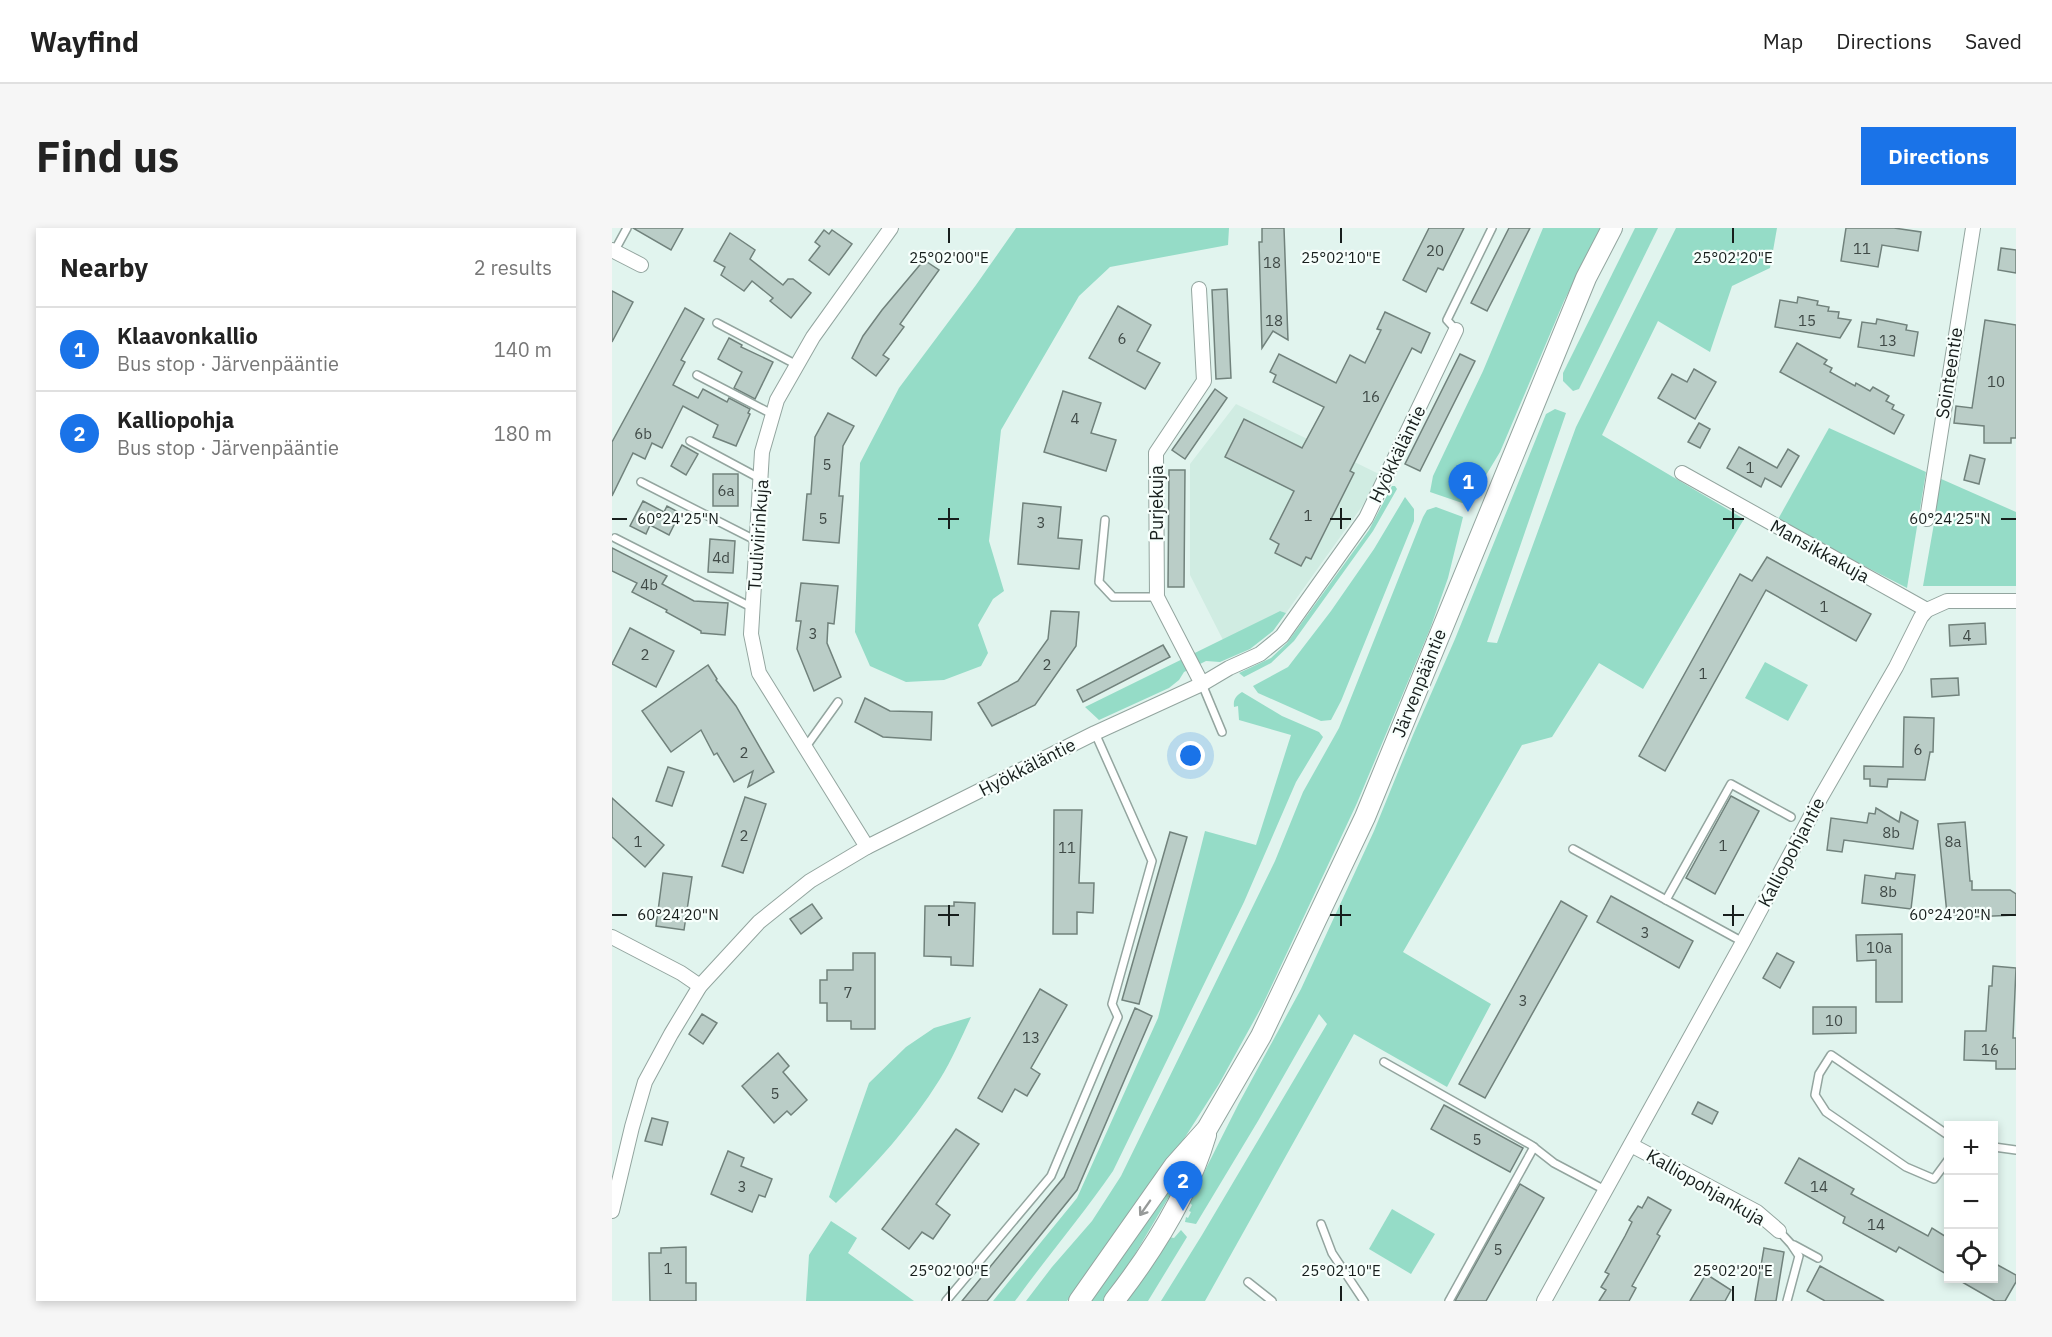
<!DOCTYPE html>
<html lang="en">
<head>
<meta charset="utf-8">
<style>
	:root { --surface:#fff; --page:#f6f6f6; --text:#222; --muted:#767676; --line:#e0e0e0; --accent:#1a73e8 }
	body { margin:0; font-family:"IBM Plex Sans",sans-serif; background:var(--page); color:var(--text) }
	.controls { position:absolute; right:18px; bottom:18px; display:grid; overflow:hidden; border-radius:0px; box-shadow:0 3px 9px #0003 }
	.controls button { width:54px; height:54px; display:grid; place-items:center; padding:0; border:0; border-bottom:2px solid var(--line); background:var(--surface); color:var(--text); font:30px sans-serif }
	.you { position:absolute; left:579px; top:528px; width:21px; height:21px; margin:-15px; border:4px solid #fff; border-radius:50%; background:#1a73e8; box-shadow:0 0 0 9px #1a73e833 }
	.badge { display:grid; place-items:center; width:39px; height:39px; border-radius:50%; background:var(--accent); color:#fff; font-size:20px; font-weight:700 }
	.pin { position:absolute; translate:-50% -50px; filter:drop-shadow(0 2px 3px #0008) }
	.pin::after { content:''; position:absolute; top:32px; width:21px; height:18px; background:inherit; clip-path:polygon(0 0,100% 0,50% 100%) }
	.list { margin:0; padding:0; list-style:none }
	h2 { display:flex; justify-content:space-between; align-items:center; height:78px; margin:0; padding:0 24px; font-size:26px }
	h2 small { font-size:20px; font-weight:400; color:var(--muted) }
	.list li { display:grid; grid-template-columns:39px 1fr auto; gap:18px; align-items:center; box-sizing:border-box; height:84px; padding:0 24px; border-top:2px solid var(--line) }
	.list b { display:block; font-size:22px; white-space:nowrap }
	.list p { margin:0; font-size:20px; white-space:nowrap; color:var(--muted) }
	.list em { font-size:20px; font-style:normal; color:var(--muted) }
	.icon { flex:none; width:33px; height:33px; fill:none; stroke:currentColor; stroke-width:2; stroke-linecap:round; stroke-linejoin:round }
	.map { position:relative; flex:none; width:1404px; height:1073px; overflow:hidden; border-radius:0px }
	header { display:flex; align-items:center; gap:36px; box-sizing:border-box; height:84px; padding:0 30px; background:var(--surface); border-bottom:2px solid var(--line) }
	header strong { font-size:28px }
	nav { display:flex; gap:33px; margin-inline-start:auto; font-size:21px }
	.intro { display:flex; align-items:center; justify-content:space-between; box-sizing:border-box; height:144px; padding:0 36px }
	h1 { margin:0; font-size:42px }
	.button { padding:15px 27px; border-radius:0px; background:var(--accent); color:#fff; font-size:21px; font-weight:700 }
	main { display:flex; gap:36px; padding:0 36px }
	aside { flex:1; background:var(--surface); border-radius:0px; box-shadow:0 3px 9px #0003 }
	.map>svg:first-child { display:block }
	.built { fill:#d0ece2 }
	.green { fill:#95dcc7 }
	.building { fill:#bacdc7; stroke:#71827c; stroke-width:1.5 }
	.lines { fill:none; stroke-linecap:round; stroke-linejoin:round }
	.service-casing { stroke:#93a59f; stroke-width:10 }
	.minor-casing { stroke:#93a59f; stroke-width:16 }
	.secondary-casing { stroke:#93a59f; stroke-width:22 }
	.service { stroke:#fff; stroke-width:7 }
	.minor { stroke:#fff; stroke-width:14 }
	.secondary { stroke:#fff; stroke-width:20 }
	.oneway { stroke:#979a99 }
	.ticks { fill:none; stroke:#171e1c; stroke-width:2 }
	.labels { text-anchor:middle; dominant-baseline:central; stroke-width:4.5; stroke-linejoin:round; paint-order:stroke }
	.number-label { font-size:15px; fill:#404a47 }
	.street-label { font-size:18px; fill:#171e1c; stroke:#f7fffc }
	.ticks-label { font-size:15px; text-anchor:middle; fill:#171e1c; stroke:#f7fffc; stroke-width:4.5; stroke-linejoin:round; paint-order:stroke }
</style>
</head>
<body>
<header>
<strong>Wayfind</strong>
<nav><a>Map</a><a>Directions</a><a>Saved</a></nav>
</header>
<div class="intro"><h1>Find us</h1><a class="button">Directions</a></div>
<main>
<aside>
<h2>Nearby<small>2 results</small></h2>
<ul class="list">
<li><span class="badge">1</span><div><b>Klaavonkallio</b><p>Bus stop · Järvenpääntie</p></div><em>140 m</em></li>
<li><span class="badge">2</span><div><b>Kalliopohja</b><p>Bus stop · Järvenpääntie</p></div><em>180 m</em></li>
</ul>
</aside>
<div class="map">
<svg width="1404" height="1073" viewBox="0 0 1404 1073">
	<rect width="100%" height="100%" fill="#e1f4ee"/>
	<polygon class="built" points="624,176 767,246 751,277 674,385 668,383 611,412 578,347 578,236"/>
	<g class="green">
		<polygon points="404,0 617,0 616,17 498,39 467,68 389,202 377,313 392,363 381,371 366,397 376,425 369,438 332,452 294,454 258,438 243,404 248,235 287,160 364,57"/>
		<polygon points="931,0 989,0 952,73 888,224 856,277 818,264 821,248 871,143"/>
		<polygon points="1023,0 1046,0 967,161 961,163 951,153 951,145"/>
		<polygon points="1064,0 1165,0 1158,40 1120,58 1098,124 1046,93 990,207 1132,291 1031,461 987,435 940,509 910,517 791,724 879,776 835,859 742,806 593,1073 549,1073 590,1007 715,796 707,786 646,893 584,996 573,994 574,989 576,990 579,984 577,983 580,977 577,974 627,875 689,761 762,603 801,507 843,411 934,186 943,181 954,185 875,414 885,415 964,199"/>
		<polygon points="1217,200 1314,244 1295,360 1165,293"/>
		<polygon points="1327,250 1404,284 1404,358 1311,358 1323,290"/>
		<polygon points="780,258 783,258 785,261 761,303 682,413 659,435 632,449 627,445 659,430 675,415 757,302"/>
		<polygon points="793,269 802,281 802,293 729,473 719,492 709,493 646,465 641,458 676,439 719,383 762,321"/>
		<polygon points="824,279 851,289 836,350 818,401 745,575 650,778 607,856 570,914 455,1073 414,1073 440,1039 480,993 509,948 663,633 691,564 727,500 811,289 815,282"/>
		<polygon points="668,383 674,385 661,403 638,421 608,434 594,433 572,444 567,452 557,460 487,492 473,479"/>
		<polygon points="1153,434 1196,457 1176,493 1133,470"/>
		<path d="M630,464L670,488L707,504L711,509L684,554L632,674L501,943C470,988 435,1029 403,1073H381L465,970L546,790L593,603L644,617L679,507L627,492L626,478L622,479C621,471 624,468 630,464Z"/>
		<path d="M359,789C349,810 340,832 328,851C299,898 263,937 224,975L217,969L257,855L294,819L322,800Z"/>
		<polygon points="570,941 571,945 516,1038 496,1067 491,1073 477,1073"/>
		<polygon points="780,981 823,1006 799,1046 757,1021"/>
		<polygon points="219,993 245,1010 236,1025 302,1073 194,1073 197,1027"/>
		<polygon points="569,1002 575,1009 536,1073 513,1073 557,1009 562,1010"/>
	</g>
	<g class="building">
		<polygon points="21,0 71,0 59,22"/>
		<polygon points="650,0 672,0 676,112 661,103 650,120 647,14 650,14"/>
		<polygon points="817,0 852,0 831,42 826,40 814,64 791,52"/>
		<polygon points="897,0 918,0 875,83 859,75"/>
		<polygon points="1234,0 1282,0 1309,4 1306,23 1270,17 1266,39 1229,33"/>
		<polygon points="212,2 217,6 220,2 240,16 217,47 197,32 208,18 203,14"/>
		<polygon points="118,5 143,22 138,31 171,57 176,51 181,51 199,65 179,90 158,73 161,70 140,53 132,63 109,47 113,39 102,33"/>
		<polygon points="1389,20 1404,22 1404,45 1386,42"/>
		<polygon points="312,32 327,42 288,96 292,99 271,127 277,131 264,148 240,130 251,108 270,82"/>
		<polygon points="615,61 619,150 604,151 600,62"/>
		<polygon points="0,63 21,74 0,114"/>
		<polygon points="1186,69 1206,73 1205,77 1217,79 1216,83 1227,84 1226,90 1239,92 1228,110 1163,99 1168,72 1185,75"/>
		<polygon points="506,78 539,97 525,123 548,135 533,161 477,130"/>
		<polygon points="73,80 92,91 69,132 73,134 61,157 86,170 91,161 115,174 117,170 138,181 136,185 138,186 124,218 101,209 106,197 71,178 50,220 40,215 33,231 21,225 0,268 0,214"/>
		<polygon points="773,84 818,105 809,125 800,120 738,243 742,245 699,331 694,329 689,338 663,325 667,316 658,311 682,263 613,229 632,191 690,220 712,179 661,154 664,147 658,144 667,126 724,155 738,127 753,135 769,102 765,101"/>
		<polygon points="1265,91 1295,97 1294,102 1306,104 1302,128 1246,119 1250,94 1264,96"/>
		<polygon points="1373,92 1404,97 1404,210 1399,210 1399,215 1372,215 1372,198 1342,195 1344,178 1360,180"/>
		<polygon points="117,110 130,117 129,119 161,134 143,171 122,160 130,144 106,131"/>
		<polygon points="1185,115 1215,132 1212,136 1220,140 1218,144 1243,158 1244,155 1258,163 1261,159 1277,168 1274,173 1282,177 1280,181 1292,187 1282,206 1168,144"/>
		<polygon points="848,126 863,133 808,243 793,236"/>
		<polygon points="1082,141 1104,154 1083,191 1046,170 1060,146 1075,154"/>
		<polygon points="603,161 615,170 573,231 560,222"/>
		<polygon points="451,163 489,175 479,205 504,212 494,243 432,224"/>
		<polygon points="216,185 242,198 231,218 227,268 231,268 227,315 191,312 195,266 199,266 203,209"/>
		<polygon points="1087,195 1098,201 1088,220 1076,214"/>
		<polygon points="70,217 86,226 74,247 59,238"/>
		<polygon points="1127,219 1165,240 1176,221 1187,228 1169,259 1153,250 1149,259 1115,240"/>
		<polygon points="1358,227 1373,231 1367,256 1352,252"/>
		<polygon points="557,242 573,242 572,359 556,359"/>
		<rect x="101" y="246" width="25" height="32"/>
		<polygon points="31,273 52,284 55,278 68,285 57,307 38,297 34,306 18,298"/>
		<polygon points="411,275 449,279 446,310 470,312 467,341 406,336"/>
		<polygon points="98,311 123,313 121,345 96,344"/>
		<polygon points="0,320 55,348 50,356 82,373 116,375 113,407 89,405 89,403 54,384 55,382 20,364 25,355 0,343"/>
		<polygon points="1155,329 1259,386 1244,413 1154,362 1053,543 1027,528 1128,346 1140,353"/>
		<polygon points="189,355 226,358 222,396 216,395 215,415 229,449 202,463 185,421 189,393 184,393"/>
		<polygon points="439,383 467,384 464,418 423,477 380,498 366,475 406,453 436,411"/>
		<polygon points="1373,395 1374,416 1338,418 1337,397"/>
		<polygon points="18,400 62,423 44,459 0,436"/>
		<polygon points="551,417 558,429 471,474 465,462"/>
		<polygon points="96,437 105,451 104,452 124,478 162,544 136,559 141,543 122,554 105,525 102,527 89,502 59,524 30,483"/>
		<polygon points="1346,450 1347,467 1320,469 1319,451"/>
		<polygon points="253,470 278,483 320,484 319,512 271,509 243,494"/>
		<polygon points="1292,489 1322,490 1321,524 1318,524 1313,552 1276,551 1275,559 1258,558 1258,551 1252,551 1252,538 1291,539"/>
		<polygon points="56,539 72,544 60,578 44,573"/>
		<polygon points="1119,568 1147,583 1103,666 1074,650"/>
		<polygon points="133,569 154,576 131,645 110,638"/>
		<polygon points="0,570 52,617 33,639 0,609"/>
		<polygon points="1264,580 1287,594 1289,584 1306,593 1301,621 1232,612 1230,624 1215,622 1219,590 1255,595 1257,585 1263,586"/>
		<polygon points="442,582 470,582 467,655 482,655 481,685 465,684 465,706 441,706"/>
		<polygon points="1353,594 1358,653 1360,653 1360,662 1398,662 1404,666 1404,687 1359,689 1335,686 1326,596"/>
		<polygon points="558,604 575,609 527,776 510,772"/>
		<polygon points="51,645 80,649 72,702 44,698"/>
		<polygon points="1284,645 1303,647 1299,681 1250,675 1253,647 1283,651"/>
		<polygon points="999,668 1081,713 1067,740 985,694"/>
		<polygon points="949,673 975,688 873,870 847,856"/>
		<polygon points="342,674 363,675 361,738 339,737 339,729 312,728 313,678 342,678"/>
		<polygon points="200,676 210,690 189,706 178,691"/>
		<polygon points="1290,706 1290,774 1264,774 1264,732 1245,733 1244,707"/>
		<polygon points="241,725 263,725 263,801 239,801 239,793 215,793 215,775 208,775 208,752 215,752 215,742 241,742"/>
		<polygon points="1165,725 1182,734 1168,760 1151,750"/>
		<polygon points="1381,738 1404,740 1401,810 1404,810 1404,841 1384,841 1384,833 1352,832 1353,803 1374,803 1377,758 1380,758"/>
		<polygon points="428,761 455,777 419,840 428,846 415,868 403,861 390,884 366,870"/>
		<polygon points="1201,779 1244,779 1244,805 1201,806"/>
		<polygon points="523,780 540,788 465,962 375,1073 350,1073 452,949"/>
		<polygon points="90,786 105,795 91,816 77,806"/>
		<polygon points="166,825 177,838 171,844 195,872 179,887 175,883 162,895 130,858"/>
		<polygon points="1086,874 1106,884 1100,896 1080,886"/>
		<polygon points="832,877 911,920 898,944 819,901"/>
		<polygon points="40,890 56,894 50,917 33,913"/>
		<polygon points="344,901 367,916 324,976 338,987 321,1011 310,1004 297,1021 270,1001"/>
		<polygon points="116,923 132,930 129,938 160,951 153,969 147,967 140,984 99,966"/>
		<polygon points="1187,930 1242,961 1239,966 1316,1008 1320,1000 1336,1010 1336,1047 1287,1019 1284,1024 1231,995 1233,989 1173,955"/>
		<polygon points="908,956 932,970 874,1073 843,1073"/>
		<polygon points="1036,969 1059,982 1045,1006 1048,1008 1020,1058 1024,1060 1017,1073 987,1073 994,1062 989,1059 997,1046 993,1044 1013,1008 1020,994 1017,992 1026,978 1030,980"/>
		<polygon points="74,1019 74,1055 84,1055 84,1073 38,1073 37,1025 49,1025 49,1020"/>
		<polygon points="1152,1020 1172,1024 1164,1073 1143,1073"/>
		<polygon points="1382,1035 1404,1047 1404,1054 1393,1073 1383,1073 1343,1050 1382,1050"/>
		<polygon points="1208,1038 1272,1073 1213,1073 1195,1063"/>
		<polygon points="1094,1046 1119,1062 1113,1073 1078,1073"/>
	</g>
	<g class="lines">
		<g class="service-casing">
			<g id="service">
				<polyline points="3,22 15,0"/>
				<polyline points="105,95 185,137"/>
				<polyline points="844,102 835,92 880,0"/>
				<polyline points="85,147 160,186"/>
				<polyline points="78,213 149,251"/>
				<polyline points="29,254 145,313"/>
				<polyline points="493,292 487,354 501,369 545,369"/>
				<polyline points="3,310 141,380"/>
				<polyline points="590,456 610,504"/>
				<polyline points="193,520 226,474"/>
				<polyline points="961,621 1131,714"/>
				<polyline points="1054,672 1119,556 1179,589"/>
				<polyline points="772,834 919,917 942,935 993,962"/>
				<polyline points="1336,907 1219,827 1207,846 1203,867 1214,884 1294,939 1322,951 1336,932"/>
				<polyline points="1382,919 1404,922"/>
				<polyline points="709,996 720,1025 752,1073"/>
				<polyline points="1167,1003 1179,1016 1187,1028 1175,1073"/>
				<polyline points="1182,1017 1206,1030"/>
				<polyline points="636,1054 660,1073"/>
				<polyline points="334,1073 439,948 506,789 500,776 540,633 483,505"/>
				<polyline points="837,1073 922,919"/>
			</g>
		</g>
		<g class="minor-casing">
			<g id="minor">
				<polyline points="0,22 29,37"/>
				<polyline points="587,61 592,153 544,225 545,369 590,456"/>
				<polyline points="1070,245 1315,382"/>
				<polyline points="1315,291 1361,0"/>
				<polyline points="255,619 147,445 139,406 150,224 165,172 201,109 279,0"/>
				<polyline points="0,709 69,745 88,758"/>
				<polyline points="1019,917 1145,984 1167,1003"/>
				<polyline points="0,983 20,899 33,854 59,806 88,758 147,694 198,653 255,619 483,505 590,456 617,440 648,426 670,408 754,290 844,102"/>
				<polyline points="932,1073 1131,714 1209,569 1284,439 1309,389 1315,382 1335,373 1404,373"/>
			</g>
		</g>
		<g class="secondary-casing">
			<g id="secondary">
				<polyline points="467,1073 562,938 595,901 649,808 753,589 974,50 1000,0"/>
				<path d="M502,1073C541,1023 576,968 594,907"/>
			</g>
		</g>
		<use href="#service" class="service"/>
		<use href="#minor" class="minor"/>
		<use href="#secondary" class="secondary"/>
	</g>
	<defs><path id="oneway-shaft" d="M-6 0H5M1.5-3L5.5 0L1.5 3" fill="none" stroke-width="1.6" stroke-linecap="round" stroke-linejoin="round" transform="scale(1.5)"/></defs>
	<use class="oneway" href="#oneway-shaft" transform="translate(533 980) rotate(125)"/>
	<path class="ticks" d="M337,0V15M729,0V15M1121,0V15M337,280V301M729,280V301M1121,280V301M0,291H15M326,291H347M718,291H739M1111,291H1132M1389,291H1404M337,677V698M729,677V698M1121,677V698M0,687H15M326,687H347M718,687H739M1111,687H1132M1389,687H1404M337,1058V1073M729,1058V1073M1121,1058V1073"/>
	<g class="labels">
		<g class="number-label">
			<text x="1250" y="20">11</text>
			<text x="823" y="22">20</text>
			<text x="660" y="34">18</text>
			<text x="662" y="92">18</text>
			<text x="1195" y="92">15</text>
			<text x="510" y="110">6</text>
			<text x="1276" y="112">13</text>
			<text x="1384" y="153">10</text>
			<text x="759" y="168">16</text>
			<text x="463" y="190">4</text>
			<text x="31" y="205">6b</text>
			<text x="215" y="236">5</text>
			<text x="1138" y="239">1</text>
			<text x="114" y="262">6a</text>
			<text x="696" y="287">1</text>
			<text x="211" y="290">5</text>
			<text x="429" y="294">3</text>
			<text x="109" y="329">4d</text>
			<text x="37" y="356">4b</text>
			<text x="1212" y="378">1</text>
			<text x="201" y="405">3</text>
			<text x="1355" y="407">4</text>
			<text x="33" y="426">2</text>
			<text x="435" y="436">2</text>
			<text x="1091" y="445">1</text>
			<text x="1306" y="521">6</text>
			<text x="132" y="524">2</text>
			<text x="1279" y="604">8b</text>
			<text x="132" y="607">2</text>
			<text x="26" y="613">1</text>
			<text x="1341" y="613">8a</text>
			<text x="1111" y="617">1</text>
			<text x="455" y="619">11</text>
			<text x="1276" y="663">8b</text>
			<text x="1033" y="704">3</text>
			<text x="1267" y="719">10a</text>
			<text x="236" y="764">7</text>
			<text x="911" y="772">3</text>
			<text x="1222" y="792">10</text>
			<text x="419" y="809">13</text>
			<text x="1378" y="821">16</text>
			<text x="163" y="865">5</text>
			<text x="865" y="911">5</text>
			<text x="130" y="958">3</text>
			<text x="1207" y="958">14</text>
			<text x="1264" y="996">14</text>
			<text x="886" y="1021">5</text>
			<text x="56" y="1040">1</text>
		</g>
		<g class="street-label">
			<text transform="translate(1337 145) rotate(-81)">Sointeentie</text>
			<text transform="translate(785 226) rotate(-64)">Hyökkäläntie</text>
			<text transform="translate(544 275) rotate(-90)">Purjekuja</text>
			<text transform="translate(146 307) rotate(-86)">Tuuliviirinkuja</text>
			<text transform="translate(1208 323) rotate(29)">Mansikkakuja</text>
			<text transform="translate(807 455) rotate(-68)">Järvenpääntie</text>
			<text transform="translate(415 539) rotate(-27)">Hyökkäläntie</text>
			<text transform="translate(1179 624) rotate(-62)">Kalliopohjantie</text>
			<text transform="translate(1094 959) rotate(30)">Kalliopohjankuja</text>
		</g>
	</g>
	<g class="ticks-label">
		<text x="337" y="35">25°02'00"E</text>
		<text x="729" y="35">25°02'10"E</text>
		<text x="1121" y="35">25°02'20"E</text>
		<text x="66" y="296">60°24'25"N</text>
		<text x="1338" y="296">60°24'25"N</text>
		<text x="66" y="692">60°24'20"N</text>
		<text x="1338" y="692">60°24'20"N</text>
		<text x="337" y="1048">25°02'00"E</text>
		<text x="729" y="1048">25°02'10"E</text>
		<text x="1121" y="1048">25°02'20"E</text>
	</g>
</svg>
<div class="controls">
<button>+</button>
<button>−</button>
<button><svg class="icon" aria-label="locate" viewBox="0 0 24 24"><circle cx="12" cy="12" r="6"/><path d="M12 2v4M12 18v4M2 12h4M18 12h4"/></svg></button>
</div>
<div class="you"></div>
<div class="pin badge" style="left:856px;top:284px">1</div>
<div class="pin badge" style="left:571px;top:983px">2</div>
</div>
</main>
</body>
</html>
